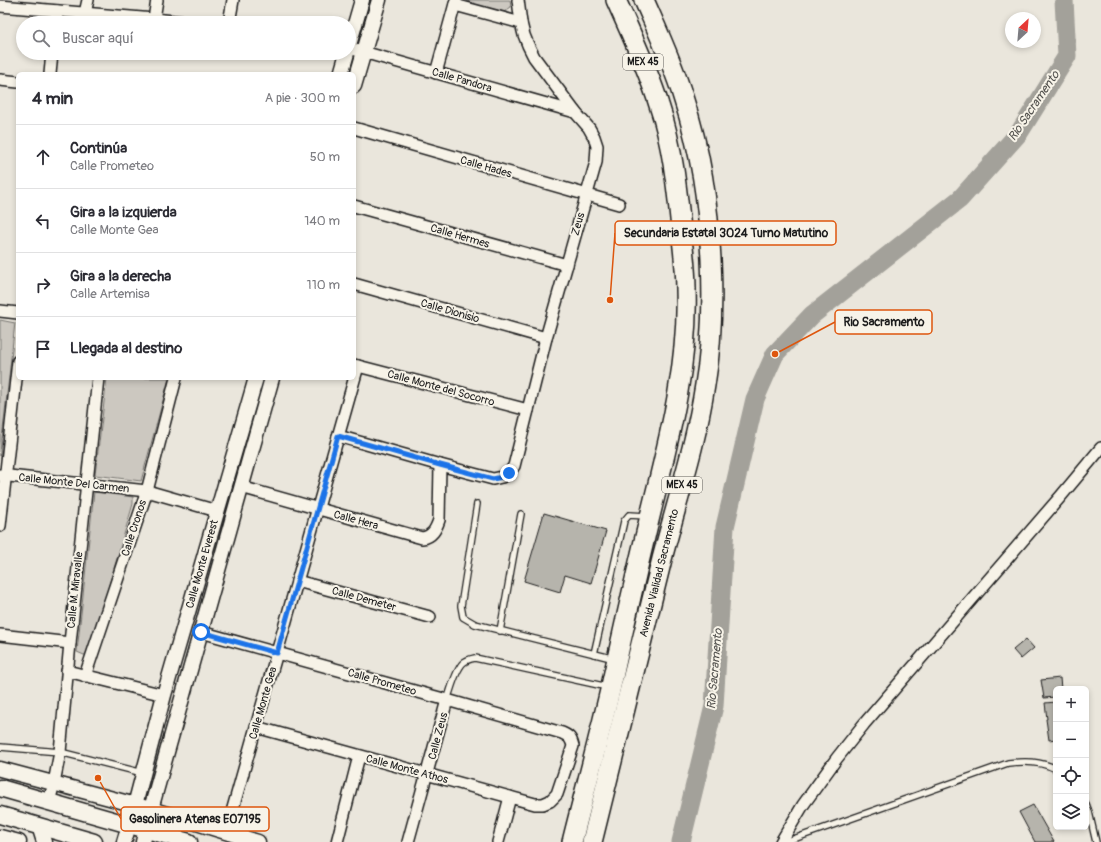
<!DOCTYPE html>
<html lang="es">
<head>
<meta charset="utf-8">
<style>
	:root { --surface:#fff; --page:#f7f7f7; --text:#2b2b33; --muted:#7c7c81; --line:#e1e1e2 }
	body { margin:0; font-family:Pangolin,sans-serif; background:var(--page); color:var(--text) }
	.controls { position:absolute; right:12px; bottom:12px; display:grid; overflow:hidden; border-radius:6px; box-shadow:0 2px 6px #0003 }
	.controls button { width:36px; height:36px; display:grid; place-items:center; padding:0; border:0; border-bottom:1px solid var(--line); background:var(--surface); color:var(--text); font:20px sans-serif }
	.compass { position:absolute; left:1005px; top:12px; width:36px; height:36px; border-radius:50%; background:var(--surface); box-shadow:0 2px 6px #0003; rotate:26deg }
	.stop { position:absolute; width:12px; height:12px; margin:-9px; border:3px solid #1a73e8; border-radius:50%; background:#fff }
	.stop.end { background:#1a73e8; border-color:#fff; box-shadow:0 1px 4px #0008 }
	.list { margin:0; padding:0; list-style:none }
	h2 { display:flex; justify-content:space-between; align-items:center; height:52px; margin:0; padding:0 16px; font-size:17px }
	h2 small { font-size:13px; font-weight:400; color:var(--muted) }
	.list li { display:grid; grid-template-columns:26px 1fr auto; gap:12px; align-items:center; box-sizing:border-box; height:64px; padding:0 16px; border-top:1px solid var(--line) }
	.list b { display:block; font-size:15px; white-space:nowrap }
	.list p { margin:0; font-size:13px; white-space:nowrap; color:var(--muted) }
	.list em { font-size:13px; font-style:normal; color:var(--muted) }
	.icon { flex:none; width:22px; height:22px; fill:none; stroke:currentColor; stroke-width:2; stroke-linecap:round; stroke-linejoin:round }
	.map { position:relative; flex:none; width:1101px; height:842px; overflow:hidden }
	.search { position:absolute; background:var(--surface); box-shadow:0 2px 6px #0003; left:16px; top:16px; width:340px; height:44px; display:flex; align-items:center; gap:10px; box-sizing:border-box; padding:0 14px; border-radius:22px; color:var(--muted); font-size:15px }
	.panel { position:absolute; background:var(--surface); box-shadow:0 2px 6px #0003; left:16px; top:72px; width:340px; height:308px; border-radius:6px }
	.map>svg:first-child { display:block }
	.green { fill:#ccc8c0; stroke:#74726e }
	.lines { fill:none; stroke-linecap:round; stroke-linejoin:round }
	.river { stroke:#a3a19a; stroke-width:19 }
	.building { fill:#b6b4ac; stroke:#1c1c1c }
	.service-casing { stroke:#1c1c1c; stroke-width:8 }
	.minor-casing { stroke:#1c1c1c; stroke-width:14 }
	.tertiary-casing { stroke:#1c1c1c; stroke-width:17 }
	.secondary-casing { stroke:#1c1c1c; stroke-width:19 }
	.trunk-casing { stroke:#1c1c1c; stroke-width:22 }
	.service { stroke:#f7f3e8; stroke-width:5.5 }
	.minor { stroke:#f7f3e8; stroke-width:11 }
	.tertiary { stroke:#f7f3e8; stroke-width:14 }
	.secondary { stroke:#f7f3e8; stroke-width:16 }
	.trunk { stroke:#f7f3e8; stroke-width:19 }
	.route { stroke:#1a73e8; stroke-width:5 }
	.labels { text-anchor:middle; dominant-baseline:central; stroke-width:4; stroke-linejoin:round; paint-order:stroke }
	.shield { fill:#f7f3e8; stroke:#5e5c59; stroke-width:1 }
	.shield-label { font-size:10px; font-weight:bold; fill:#1c1c1c }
	.street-label { font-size:11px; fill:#1c1c1c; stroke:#f7f3e8 }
	.water-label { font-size:12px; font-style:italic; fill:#52514e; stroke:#f7f3e8 }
	.leader { fill:none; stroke:#de560d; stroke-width:1.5 }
	.callout-dot { fill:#de560d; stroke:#f7f3e8; stroke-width:1.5 }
	.callout { fill:#f7f3e8; stroke:#de560d; stroke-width:1.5 }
	.callout-label { font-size:12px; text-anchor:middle; font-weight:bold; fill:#1c1c1c }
</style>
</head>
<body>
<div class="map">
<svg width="1101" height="842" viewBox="0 0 1101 842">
	<rect width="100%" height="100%" fill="#eae6dc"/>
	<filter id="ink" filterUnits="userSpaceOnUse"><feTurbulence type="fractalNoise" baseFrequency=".025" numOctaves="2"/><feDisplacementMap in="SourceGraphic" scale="8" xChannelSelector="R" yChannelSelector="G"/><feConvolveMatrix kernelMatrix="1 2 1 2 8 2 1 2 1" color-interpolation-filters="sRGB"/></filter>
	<g filter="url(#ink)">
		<g class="green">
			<polygon points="468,0 510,0 511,7 504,12 470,4"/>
			<polygon points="0,320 15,323 0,456"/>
			<polygon points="107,378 169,378 141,481 95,475"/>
			<polygon points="94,492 133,497 133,504 89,653 84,655 77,652"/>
		</g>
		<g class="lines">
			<polyline class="river" points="681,842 714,706 725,527 755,399 775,354 812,315 960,199 1019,133 1067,56 1064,0"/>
		</g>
		<g class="building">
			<polygon points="544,513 606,531 591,583 565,575 560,592 524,581"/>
			<polygon points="1026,639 1034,648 1021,659 1013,650"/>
			<polygon points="1060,678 1061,689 1056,689 1056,697 1044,698 1041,680"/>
			<polygon points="1056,702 1056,739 1049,740 1046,719 1047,719 1045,703"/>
			<polygon points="1033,805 1054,842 1035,842 1019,812"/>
		</g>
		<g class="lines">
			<g class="service-casing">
				<g id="service">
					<polyline points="477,504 461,606 463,617 475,624 615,659"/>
					<polyline points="500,631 521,514"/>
					<polyline points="594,654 624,521 629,515 647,516"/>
					<path d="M447,700C451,690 455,671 463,663C466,660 470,659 475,658L608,687"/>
					<polyline points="0,747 60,752 143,773"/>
					<polyline points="1086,804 1089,812 1096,842"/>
					<path d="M785,842L1008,763C1025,761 1041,761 1056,769"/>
				</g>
			</g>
			<g class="minor-casing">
				<g id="minor">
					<polyline points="455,5 521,23"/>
					<polyline points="0,6 154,19 193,23"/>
					<polyline points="85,13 88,0"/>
					<polyline points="154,19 157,0"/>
					<polyline points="56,23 57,11"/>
					<polyline points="229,23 233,0"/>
					<polyline points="349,48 575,112"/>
					<polyline points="436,73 456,0"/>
					<polyline points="50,74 52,53"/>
					<polyline points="0,80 18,82"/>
					<polyline points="354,128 619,204"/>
					<polyline points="354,206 567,265"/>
					<polyline points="354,284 546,338"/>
					<polyline points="0,311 18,313"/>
					<polyline points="354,365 528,410"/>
					<polyline points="338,436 440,465 493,479 502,477 509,473 514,466 546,338 596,162 597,146 594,137 589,128 575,112 534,57 528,45 524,35 521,23 518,0"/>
					<polyline points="0,475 147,491 217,511"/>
					<path d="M241,487L422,538C432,537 436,529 439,520L440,465"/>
					<polyline points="0,526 18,361"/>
					<polyline points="297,581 430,617"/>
					<path d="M201,632L447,700L562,733C569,736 571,738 573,746L557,794L550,801L543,804H535L256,727"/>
					<polyline points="0,635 70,643"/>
					<polyline points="67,671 164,695"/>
					<polyline points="85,676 147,491 176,378"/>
					<polyline points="49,802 54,783 60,752 70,643 98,378"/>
					<polyline points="226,833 358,366"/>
					<polyline points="337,842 359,756"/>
					<polyline points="408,842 447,700"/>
					<polyline points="498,842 510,797"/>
					<polyline points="781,842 803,805 837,758 864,724 1061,496 1101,448"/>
				</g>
			</g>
			<g class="tertiary-casing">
				<g id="tertiary">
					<polyline points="349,45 362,0"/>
					<polyline points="341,74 347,53"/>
					<polyline points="354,86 379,0"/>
					<polyline points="0,769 151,809 258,842"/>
					<polyline points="39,826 44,842"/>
					<polyline points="0,837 19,842"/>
					<polyline points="124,842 135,805 164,695 256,378"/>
					<polyline points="143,842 151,809 272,378"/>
				</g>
			</g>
			<g class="secondary-casing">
				<g id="secondary">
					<polyline points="0,788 189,842"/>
					<polyline points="0,815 94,842"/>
				</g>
			</g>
			<g class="trunk-casing">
				<g id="trunk">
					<path d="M572,842C585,790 599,738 611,686C622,636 633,587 645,537C664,456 689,374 686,289C686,269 683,249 681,229C677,188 672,143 659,105C648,69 631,34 616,0"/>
					<path d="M592,842C615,748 639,653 662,559C677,501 696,444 705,385C712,344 713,301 711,259C708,202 701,152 683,97C673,64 658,32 644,0"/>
				</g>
			</g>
			<use href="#service" class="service"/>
			<use href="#minor" class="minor"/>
			<use href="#tertiary" class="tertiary"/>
			<use href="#secondary" class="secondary"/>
			<use href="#trunk" class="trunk"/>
		</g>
	</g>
	<g class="lines" filter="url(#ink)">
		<polyline class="route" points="201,632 277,653 338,436 440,465 493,479 502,477 509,473"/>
	</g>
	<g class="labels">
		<g class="shield">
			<rect x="623" y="54" width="40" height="16" rx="3"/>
			<rect x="662" y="477" width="40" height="16" rx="3"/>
		</g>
		<g class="shield-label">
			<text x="643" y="62">MEX 45</text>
			<text x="682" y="485">MEX 45</text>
		</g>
		<g class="street-label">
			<text transform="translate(462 80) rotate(16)">Calle Pandora</text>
			<text transform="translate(486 167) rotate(16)">Calle Hades</text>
			<text transform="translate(578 224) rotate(-74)">Zeus</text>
			<text transform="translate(460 236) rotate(16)">Calle Hermes</text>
			<text transform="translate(450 311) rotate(16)">Calle Dionisio</text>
			<text transform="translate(441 388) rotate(15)">Calle Monte del Socorro</text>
			<text transform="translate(74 483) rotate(6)">Calle Monte Del Carmen</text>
			<text transform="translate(356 520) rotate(15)">Calle Hera</text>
			<text transform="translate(134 528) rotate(-72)">Calle Cronos</text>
			<text transform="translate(202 564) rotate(-74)">Calle Monte Everest</text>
			<text transform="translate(659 573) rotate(-76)">Avenida Vialidad Sacramento</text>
			<text transform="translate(75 590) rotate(-84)">Calle M. Miravalle</text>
			<text transform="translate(364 599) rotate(15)">Calle Demeter</text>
			<text transform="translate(382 682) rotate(16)">Calle Prometeo</text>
			<text transform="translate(263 703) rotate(-74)">Calle Monte Gea</text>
			<text transform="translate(438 736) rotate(-75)">Calle Zeus</text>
			<text transform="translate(407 769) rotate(15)">Calle Monte Athos</text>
		</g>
		<g class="water-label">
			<text transform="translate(1034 106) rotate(-56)">Rio Sacramento</text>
			<text transform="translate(715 669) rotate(-85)">Rio Sacramento</text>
		</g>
	</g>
	<path class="leader" d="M610 300L615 233M775 354L835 322M98 778L121 819"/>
	<g class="callout-dot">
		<circle cx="610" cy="300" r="4"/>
		<circle cx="775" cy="354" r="4"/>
		<circle cx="98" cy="778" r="4"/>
	</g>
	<g class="callout">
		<rect x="615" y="221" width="221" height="24" rx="4"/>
		<rect x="835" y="310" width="97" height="24" rx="4"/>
		<rect x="121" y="807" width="148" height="24" rx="4"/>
	</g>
	<g class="callout-label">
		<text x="726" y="237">Secundaria Estatal 3024 Turno Matutino</text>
		<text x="884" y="326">Rio Sacramento</text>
		<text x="195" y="823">Gasolinera Atenas E07195</text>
	</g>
</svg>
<div class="controls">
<button>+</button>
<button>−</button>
<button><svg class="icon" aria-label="locate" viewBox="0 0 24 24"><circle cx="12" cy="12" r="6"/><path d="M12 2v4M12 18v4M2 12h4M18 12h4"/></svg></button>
<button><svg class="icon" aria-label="layers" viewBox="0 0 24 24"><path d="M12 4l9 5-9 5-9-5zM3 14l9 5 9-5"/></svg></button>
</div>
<svg class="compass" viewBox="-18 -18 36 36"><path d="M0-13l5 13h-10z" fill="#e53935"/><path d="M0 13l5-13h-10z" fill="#7c7c81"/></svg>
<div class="stop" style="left:201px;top:632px"></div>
<div class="stop end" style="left:509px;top:473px"></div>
<div class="search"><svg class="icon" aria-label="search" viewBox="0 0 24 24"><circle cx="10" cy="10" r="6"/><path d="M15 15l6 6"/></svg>Buscar aquí</div>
<section class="panel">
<h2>4 min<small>A pie · 300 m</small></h2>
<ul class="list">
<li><svg class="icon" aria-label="ahead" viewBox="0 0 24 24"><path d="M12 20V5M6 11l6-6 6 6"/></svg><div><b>Continúa</b><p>Calle Prometeo</p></div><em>50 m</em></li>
<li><svg class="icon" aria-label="left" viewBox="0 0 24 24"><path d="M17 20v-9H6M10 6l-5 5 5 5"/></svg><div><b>Gira a la izquierda</b><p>Calle Monte Gea</p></div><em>140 m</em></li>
<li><svg class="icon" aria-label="right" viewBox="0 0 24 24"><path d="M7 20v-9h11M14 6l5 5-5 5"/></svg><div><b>Gira a la derecha</b><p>Calle Artemisa</p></div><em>110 m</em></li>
<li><svg class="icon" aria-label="arrive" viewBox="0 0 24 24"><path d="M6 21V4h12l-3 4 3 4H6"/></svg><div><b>Llegada al destino</b></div></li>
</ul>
</section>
</div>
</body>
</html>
